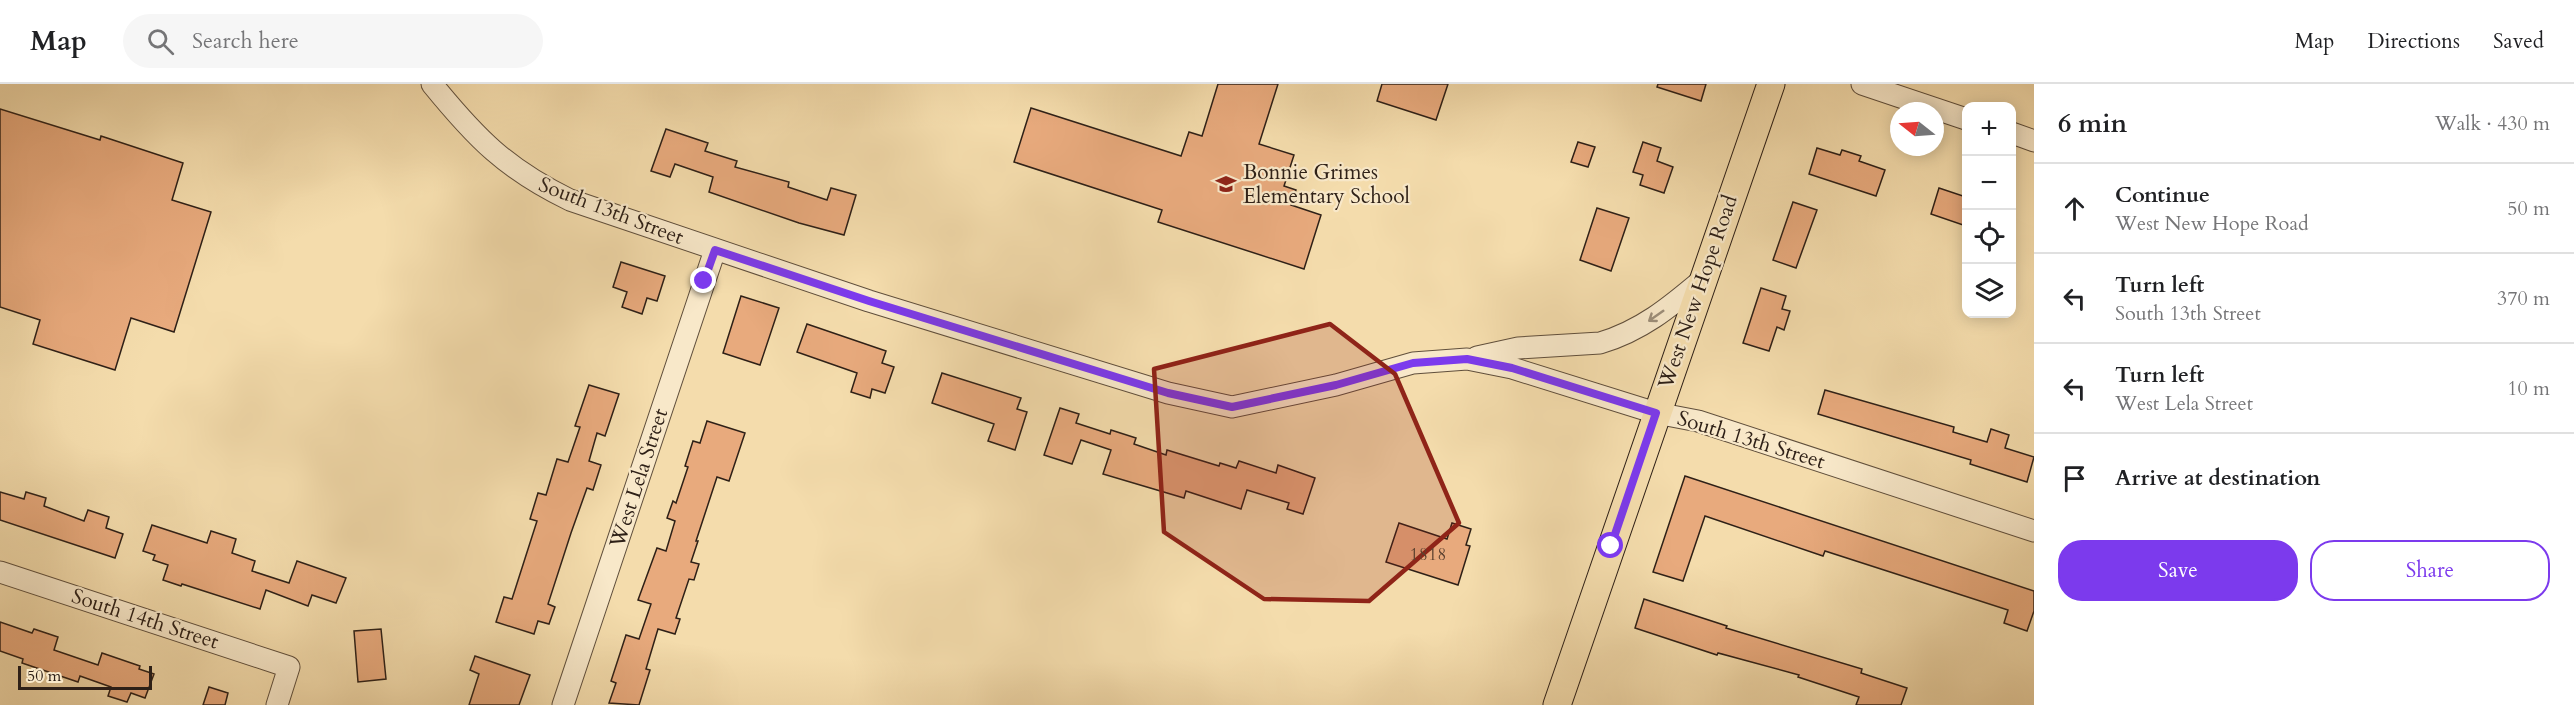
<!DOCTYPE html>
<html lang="en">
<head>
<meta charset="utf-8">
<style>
	:root { --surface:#fff; --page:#f6f6f6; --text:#202124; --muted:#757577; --line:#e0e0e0; --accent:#7c3aed }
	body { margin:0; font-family:Cardo,serif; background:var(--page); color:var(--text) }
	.controls { position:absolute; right:18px; top:18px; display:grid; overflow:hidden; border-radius:12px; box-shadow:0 3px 15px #0003 }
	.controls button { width:54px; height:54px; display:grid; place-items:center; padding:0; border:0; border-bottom:2px solid var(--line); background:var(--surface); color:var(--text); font:30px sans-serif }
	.compass { position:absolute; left:1890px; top:18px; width:54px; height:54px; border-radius:50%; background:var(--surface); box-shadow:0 3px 15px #0003; rotate:287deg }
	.scale { position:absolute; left:18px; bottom:15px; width:134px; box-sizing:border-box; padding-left:6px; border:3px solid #2e2017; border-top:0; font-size:16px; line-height:21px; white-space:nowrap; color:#2e2017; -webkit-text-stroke:4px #f8e8c9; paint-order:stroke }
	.stop { position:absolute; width:18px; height:18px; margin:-14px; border:4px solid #7c3aed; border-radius:50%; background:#fff }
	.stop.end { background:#7c3aed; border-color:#fff; box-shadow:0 2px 6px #0008 }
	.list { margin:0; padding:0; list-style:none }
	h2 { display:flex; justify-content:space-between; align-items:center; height:78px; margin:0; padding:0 24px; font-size:26px }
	h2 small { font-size:20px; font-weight:400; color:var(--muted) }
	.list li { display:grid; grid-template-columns:39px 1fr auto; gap:18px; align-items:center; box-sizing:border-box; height:90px; padding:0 24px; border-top:2px solid var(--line) }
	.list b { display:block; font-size:22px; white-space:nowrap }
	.list p { margin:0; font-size:20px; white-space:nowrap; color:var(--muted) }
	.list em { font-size:20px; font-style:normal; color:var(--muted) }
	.actions { display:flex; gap:12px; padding:18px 24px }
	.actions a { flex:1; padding:14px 0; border:2px solid var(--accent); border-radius:24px; text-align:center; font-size:21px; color:var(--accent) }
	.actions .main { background:var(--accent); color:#fff }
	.icon { flex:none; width:33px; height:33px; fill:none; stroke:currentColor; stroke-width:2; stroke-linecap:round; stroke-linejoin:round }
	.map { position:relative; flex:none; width:2034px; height:621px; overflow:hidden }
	header { display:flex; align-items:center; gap:36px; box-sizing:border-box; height:84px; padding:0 30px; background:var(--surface); border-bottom:2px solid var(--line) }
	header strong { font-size:28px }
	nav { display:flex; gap:33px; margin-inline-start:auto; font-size:21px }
	.search { width:420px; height:54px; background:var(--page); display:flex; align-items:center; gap:15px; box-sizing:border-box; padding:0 21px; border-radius:33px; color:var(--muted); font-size:22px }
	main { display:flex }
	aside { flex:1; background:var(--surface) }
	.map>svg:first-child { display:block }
	.building { fill:#e8aa7d; stroke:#2e2017; stroke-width:1.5 }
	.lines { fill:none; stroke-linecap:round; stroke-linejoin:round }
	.minor-casing { stroke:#604f3c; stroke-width:23 }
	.major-casing { stroke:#2e2017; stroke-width:29 }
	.minor { stroke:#f8e8c9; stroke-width:21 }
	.major { stroke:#f4dcac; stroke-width:27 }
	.oneway { stroke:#9d8e79 }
	.route { stroke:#7c3aed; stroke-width:8 }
	.marked { fill:#8f2418; fill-opacity:0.2; stroke:#8f2418; stroke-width:4.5; stroke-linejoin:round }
	.labels { text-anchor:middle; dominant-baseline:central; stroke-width:4.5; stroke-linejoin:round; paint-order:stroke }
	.number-label { font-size:18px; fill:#5c4230 }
	.poi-label { font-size:21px; fill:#2e2017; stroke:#f8e8c9; text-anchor:start }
	.street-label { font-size:21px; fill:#2e2017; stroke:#f8e8c9 }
</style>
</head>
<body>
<header>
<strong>Map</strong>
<div class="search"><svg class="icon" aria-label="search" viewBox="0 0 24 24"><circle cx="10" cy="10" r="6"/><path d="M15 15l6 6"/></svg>Search here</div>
<nav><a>Map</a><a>Directions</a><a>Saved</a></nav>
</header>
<main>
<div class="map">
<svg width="2034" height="621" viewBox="0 0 2034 621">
	<rect width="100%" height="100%" fill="#f4dcac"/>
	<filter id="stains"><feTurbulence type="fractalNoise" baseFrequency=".00333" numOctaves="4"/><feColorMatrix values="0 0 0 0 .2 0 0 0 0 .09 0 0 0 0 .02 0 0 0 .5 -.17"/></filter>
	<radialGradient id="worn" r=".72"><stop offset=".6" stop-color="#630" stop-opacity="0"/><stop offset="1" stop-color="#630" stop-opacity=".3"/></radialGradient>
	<g class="building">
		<polygon points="1218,0 1278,0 1259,60 1294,71 1284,102 1296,106 1291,121 1321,131 1304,185 1158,138 1162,126 1014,78 1031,24 1181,72 1189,48 1202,52"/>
		<polygon points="1382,0 1448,0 1436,36 1377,17"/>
		<polygon points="1658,0 1706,0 1701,17 1657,3"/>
		<polygon points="0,25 100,56 101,52 183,79 172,116 211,128 174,248 131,234 115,286 33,260 40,236 0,223"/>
		<polygon points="666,45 708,59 705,67 737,77 735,83 789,98 788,103 827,116 831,104 856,111 844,151 799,139 709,108 713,93 675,80 670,93 651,87"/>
		<polygon points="1578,58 1595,63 1588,83 1571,78"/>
		<polygon points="1643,58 1661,64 1657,77 1673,83 1664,109 1640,101 1643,91 1633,88"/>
		<polygon points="1817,64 1840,71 1842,66 1861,72 1859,77 1885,86 1876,112 1809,90"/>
		<polygon points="1939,104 1966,113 1966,142 1931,130"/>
		<polygon points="1793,118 1817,126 1796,184 1773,176"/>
		<polygon points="1597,124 1629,134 1611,187 1580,176"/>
		<polygon points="621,178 665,192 657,217 647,214 642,230 622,223 627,208 613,203"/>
		<polygon points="1761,204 1786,212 1782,225 1790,227 1784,246 1777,243 1769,267 1743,259"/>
		<polygon points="741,212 779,224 760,281 723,269"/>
		<polygon points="807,240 886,267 882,279 894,283 885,309 872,305 870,314 851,308 857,289 797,268"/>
		<polygon points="942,289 1021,314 1017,325 1027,328 1015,366 988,357 994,340 932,319"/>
		<polygon points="589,301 619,310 605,352 597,349 589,377 601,381 593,406 587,404 571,449 548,520 555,523 549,540 538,537 534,550 496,538 504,513 512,515 537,437 530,435 538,409 546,411 557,375 568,378 580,343 575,342"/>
		<polygon points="1825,306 1954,343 1953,348 1987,358 1991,345 2009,351 2005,364 2034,373 2027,398 1970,380 1971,376 1818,330"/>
		<polygon points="1060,324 1079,330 1076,339 1110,350 1111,346 1136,354 1134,360 1166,371 1167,366 1219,382 1220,379 1236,384 1239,377 1276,389 1278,381 1315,394 1303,430 1287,425 1289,419 1247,406 1241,425 1186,407 1184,414 1103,390 1111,366 1081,356 1072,380 1044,371"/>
		<polygon points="707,337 745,349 729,397 717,393 696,457 698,457 691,478 699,480 694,496 689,495 676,534 680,535 675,550 658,545 646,585 650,586 639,621 609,619 616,599 611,597 626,551 639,555 651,520 638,516 657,464 666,467 675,437 667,434 673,417 676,419 688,383 685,382 693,357 700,359"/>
		<polygon points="1685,392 2034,507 2034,527 2027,547 2004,539 2008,526 1825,467 1823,472 1705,432 1683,497 1653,488"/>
		<polygon points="0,408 24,415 26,408 46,414 44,422 84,437 88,426 109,433 106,444 123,450 115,474 0,436"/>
		<polygon points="1399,439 1447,455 1452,439 1471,445 1466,461 1470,462 1458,501 1386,478"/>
		<polygon points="152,441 207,459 211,447 236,455 232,469 255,477 252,487 289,499 297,477 346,494 336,519 312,511 308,522 266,506 260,525 182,500 181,502 163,496 168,481 153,476 155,471 143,467"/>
		<polygon points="1644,515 1727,542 1726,544 1862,585 1861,589 1907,604 1901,621 1856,621 1859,613 1798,593 1799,591 1718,569 1717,571 1635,544"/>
		<polygon points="0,538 32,549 34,545 58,553 54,566 98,581 102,569 140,582 139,585 154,590 145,614 131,609 127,618 108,612 111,603 80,592 78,598 22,579 23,575 0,567"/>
		<polygon points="381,545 386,595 358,598 354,547"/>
		<polygon points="475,572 530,591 519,621 469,621 479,590 470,586"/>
		<polygon points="209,603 228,609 225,621 203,621"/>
	</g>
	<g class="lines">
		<g class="minor-casing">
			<g id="minor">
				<path d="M432,0C476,54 506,85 570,116L869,217L1168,309L1232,323L1336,301L1413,279L1467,275L1512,284L1656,329L1698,337L2034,447"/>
				<polyline points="1862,0 1966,35"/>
				<polyline points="2012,49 2034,57"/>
				<path d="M1477,273L1518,264L1600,259C1641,247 1670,223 1702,196"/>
				<polyline points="0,488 289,583 277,621"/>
				<polyline points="563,621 715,166"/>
			</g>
		</g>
		<g class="major-casing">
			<polyline id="major" points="1557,621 1771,0"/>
		</g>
		<use href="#minor" class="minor"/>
		<use href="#major" class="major"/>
	</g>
	<defs><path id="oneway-shaft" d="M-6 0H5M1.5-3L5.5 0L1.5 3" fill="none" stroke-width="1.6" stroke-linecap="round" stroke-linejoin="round" transform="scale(1.5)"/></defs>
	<use class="oneway" href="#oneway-shaft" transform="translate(1656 232) rotate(145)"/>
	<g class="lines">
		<polyline class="route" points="704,197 715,166 869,217 1168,309 1232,323 1336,301 1413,279 1467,275 1512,284 1656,329 1611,462"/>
	</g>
	<path class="marked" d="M1330,240L1395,290L1459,439L1369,517L1264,515L1164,448L1154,285Z"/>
	<defs>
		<g id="school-bare" transform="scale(1.62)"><path d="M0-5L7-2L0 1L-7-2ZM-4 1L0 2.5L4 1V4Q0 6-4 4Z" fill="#8f2418" stroke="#f8e8c9" stroke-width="2.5" paint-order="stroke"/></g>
	</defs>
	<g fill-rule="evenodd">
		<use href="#school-bare" x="1226" y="100"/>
	</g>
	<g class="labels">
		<g class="number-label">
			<text x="1428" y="470">1818</text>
		</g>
		<g class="poi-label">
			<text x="1243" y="88">Bonnie Grimes<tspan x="1243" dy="24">Elementary School</tspan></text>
		</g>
		<g class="street-label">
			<text transform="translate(611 127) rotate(21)">South 13th Street</text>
			<text transform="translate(1698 208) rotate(-71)">West New Hope Road</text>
			<text transform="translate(1751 356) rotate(17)">South 13th Street</text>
			<text transform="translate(639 394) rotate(-72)">West Lela Street</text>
			<text transform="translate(145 535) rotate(18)">South 14th Street</text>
		</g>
	</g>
	<rect width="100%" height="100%" filter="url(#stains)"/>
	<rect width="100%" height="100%" fill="url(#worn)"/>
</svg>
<div class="controls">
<button>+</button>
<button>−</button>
<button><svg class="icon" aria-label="locate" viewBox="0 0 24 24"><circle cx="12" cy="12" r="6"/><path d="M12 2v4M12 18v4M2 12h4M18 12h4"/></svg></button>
<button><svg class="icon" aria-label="layers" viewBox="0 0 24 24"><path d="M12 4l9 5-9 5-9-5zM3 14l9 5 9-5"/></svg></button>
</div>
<svg class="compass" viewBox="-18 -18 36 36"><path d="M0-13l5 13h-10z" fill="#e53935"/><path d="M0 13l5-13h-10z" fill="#757577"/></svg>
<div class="scale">50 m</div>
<div class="stop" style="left:1611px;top:462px"></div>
<div class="stop end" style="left:704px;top:197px"></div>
</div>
<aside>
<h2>6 min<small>Walk · 430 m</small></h2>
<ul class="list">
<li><svg class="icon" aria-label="ahead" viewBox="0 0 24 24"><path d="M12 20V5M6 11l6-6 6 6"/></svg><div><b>Continue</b><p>West New Hope Road</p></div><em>50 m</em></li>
<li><svg class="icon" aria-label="left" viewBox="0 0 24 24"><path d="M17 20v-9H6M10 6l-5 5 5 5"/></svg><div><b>Turn left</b><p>South 13th Street</p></div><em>370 m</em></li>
<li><svg class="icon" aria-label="left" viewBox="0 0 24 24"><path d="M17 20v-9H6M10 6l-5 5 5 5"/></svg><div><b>Turn left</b><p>West Lela Street</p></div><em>10 m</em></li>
<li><svg class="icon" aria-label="arrive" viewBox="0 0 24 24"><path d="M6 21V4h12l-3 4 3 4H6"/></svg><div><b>Arrive at destination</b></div></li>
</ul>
<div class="actions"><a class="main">Save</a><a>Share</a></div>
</aside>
</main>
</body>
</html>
